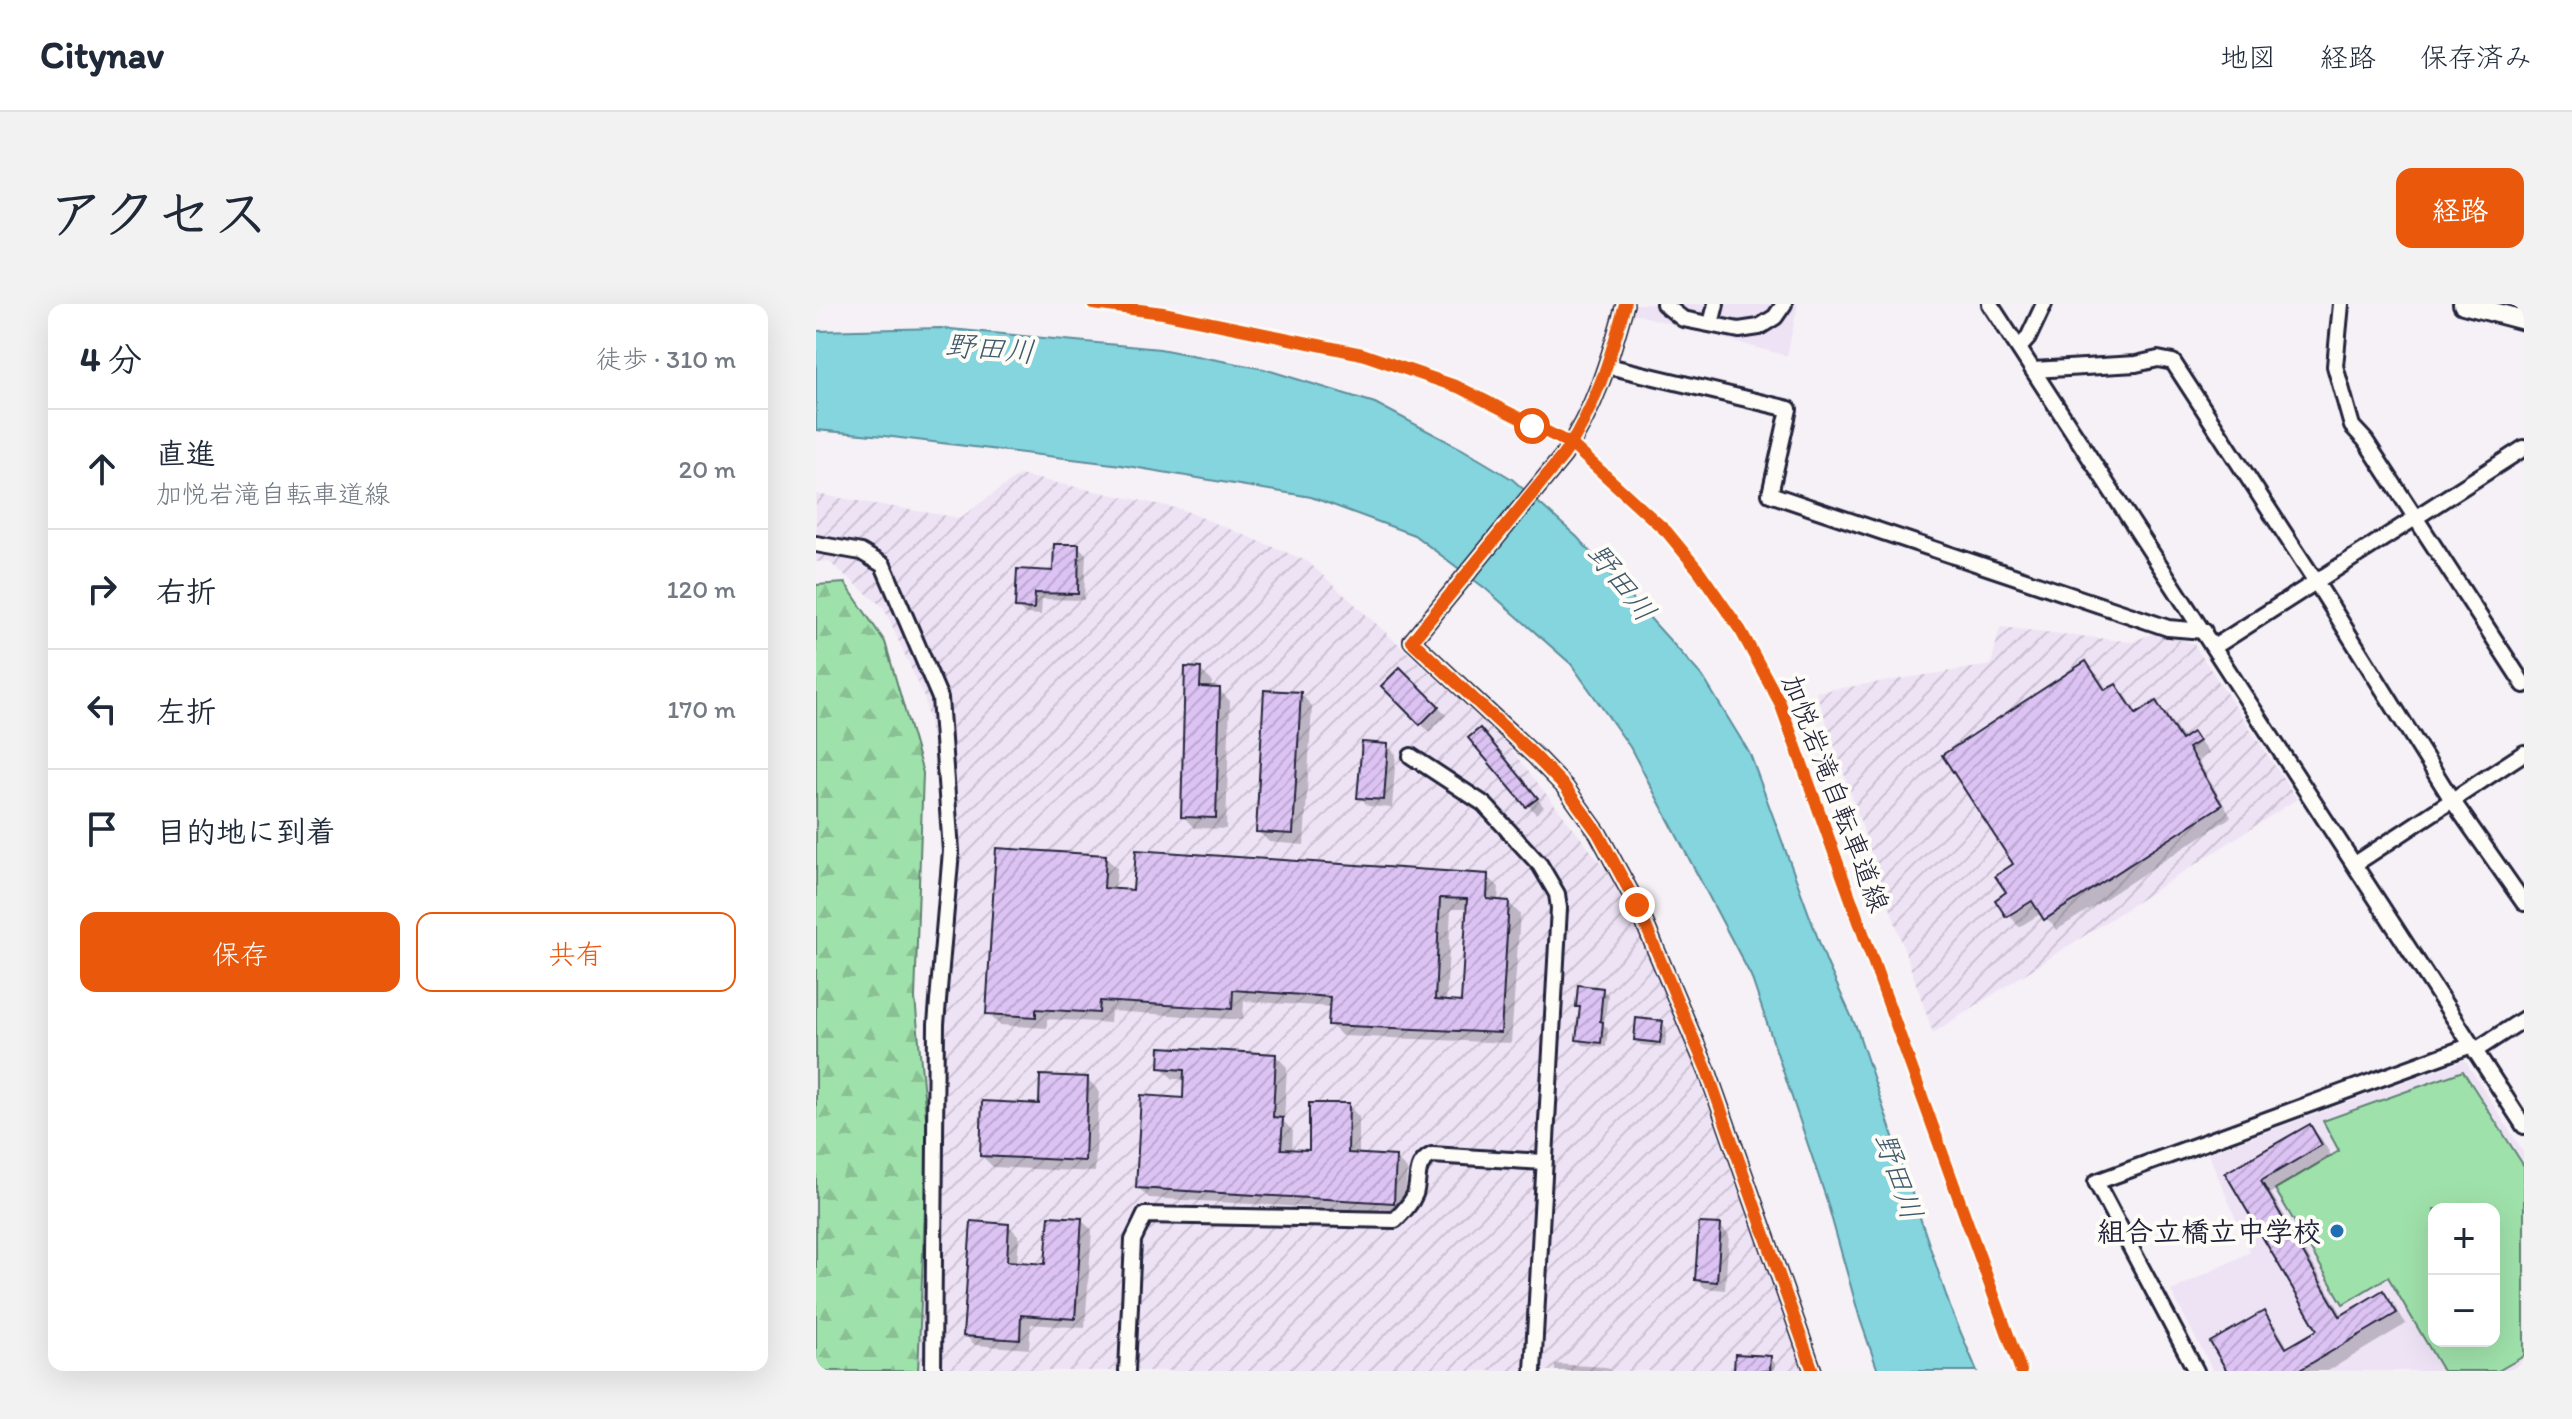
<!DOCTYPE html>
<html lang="ja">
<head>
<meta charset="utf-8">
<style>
	:root { --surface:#fff; --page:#f2f2f3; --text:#1f2937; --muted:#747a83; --line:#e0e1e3; --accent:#ea580c }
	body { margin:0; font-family:Itim,"Klee One",sans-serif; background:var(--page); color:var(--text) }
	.controls { position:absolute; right:24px; bottom:24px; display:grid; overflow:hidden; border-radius:16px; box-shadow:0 8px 32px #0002 }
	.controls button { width:72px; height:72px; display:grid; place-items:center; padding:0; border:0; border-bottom:2px solid var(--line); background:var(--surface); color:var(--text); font:40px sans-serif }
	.stop { position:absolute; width:24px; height:24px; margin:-18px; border:6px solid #ea580c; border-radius:50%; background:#fff }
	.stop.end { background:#ea580c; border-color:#fff; box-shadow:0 2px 8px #0008 }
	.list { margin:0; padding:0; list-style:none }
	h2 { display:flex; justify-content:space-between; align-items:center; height:104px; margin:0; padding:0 32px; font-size:34px }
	h2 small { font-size:26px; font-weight:400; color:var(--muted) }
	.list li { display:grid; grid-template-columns:52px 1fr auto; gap:24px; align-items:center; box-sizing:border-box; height:120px; padding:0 32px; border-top:2px solid var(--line) }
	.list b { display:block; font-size:30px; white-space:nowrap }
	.list p { margin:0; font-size:26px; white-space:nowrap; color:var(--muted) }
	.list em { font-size:26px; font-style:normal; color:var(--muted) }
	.actions { display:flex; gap:16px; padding:24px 32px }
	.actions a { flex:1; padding:18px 0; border:2px solid var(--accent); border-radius:16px; text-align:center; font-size:28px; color:var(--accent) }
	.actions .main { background:var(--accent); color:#fff }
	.icon { flex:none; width:44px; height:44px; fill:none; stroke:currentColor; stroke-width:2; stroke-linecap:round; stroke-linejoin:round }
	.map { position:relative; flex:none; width:1708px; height:1067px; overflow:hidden; border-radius:16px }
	header { display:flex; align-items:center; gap:48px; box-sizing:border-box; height:112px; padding:0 40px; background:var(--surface); border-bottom:2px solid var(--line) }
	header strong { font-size:38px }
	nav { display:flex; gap:44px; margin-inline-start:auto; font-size:28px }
	.intro { display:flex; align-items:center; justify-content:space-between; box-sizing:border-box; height:192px; padding:0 48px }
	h1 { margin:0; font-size:56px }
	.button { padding:20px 36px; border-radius:16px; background:var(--accent); color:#fff; font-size:28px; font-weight:700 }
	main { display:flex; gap:48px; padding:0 48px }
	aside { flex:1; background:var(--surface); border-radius:16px; box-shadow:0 8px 32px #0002 }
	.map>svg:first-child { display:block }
	.built { fill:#eee3f5; fill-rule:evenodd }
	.industrial { fill:url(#industrial-furrows) }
	.forest { fill:url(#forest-firs); stroke:#608273; stroke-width:2 }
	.pitch { fill:#9fe1ab; stroke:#608273; stroke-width:2; fill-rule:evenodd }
	.water { fill:#84d5dd; stroke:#5d8d9c; stroke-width:2 }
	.shadow { fill:#0003; fill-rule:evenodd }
	.building { fill:url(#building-hatch); stroke:#22223b; stroke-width:2; fill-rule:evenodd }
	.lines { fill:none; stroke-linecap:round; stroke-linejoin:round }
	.minor-casing { stroke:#22223b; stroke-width:20 }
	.major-casing { stroke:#22223b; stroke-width:24 }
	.minor { stroke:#fdfcf7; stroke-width:14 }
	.major { stroke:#fdfcf7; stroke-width:18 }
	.cycleway-casing { stroke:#fdfcf7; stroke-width:17 }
	.cycleway { stroke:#e8590c; stroke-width:12 }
	.route { stroke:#ea580c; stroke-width:10 }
	.poi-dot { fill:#1f6fb2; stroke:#fdfcf7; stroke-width:3 }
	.labels { text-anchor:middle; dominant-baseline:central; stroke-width:8; stroke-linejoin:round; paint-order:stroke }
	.street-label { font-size:28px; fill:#22223b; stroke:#fdfcf7 }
	.poi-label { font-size:28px; font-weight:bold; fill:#22223b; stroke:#fdfcf7; text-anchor:end }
	.water-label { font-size:30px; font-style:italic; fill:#3f586c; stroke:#fdfcf7 }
</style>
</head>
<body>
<header>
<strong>Citynav</strong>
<nav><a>地図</a><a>経路</a><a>保存済み</a></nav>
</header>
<div class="intro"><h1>アクセス</h1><a class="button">経路</a></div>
<main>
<aside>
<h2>4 分<small>徒歩 · 310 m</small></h2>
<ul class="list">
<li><svg class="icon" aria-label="ahead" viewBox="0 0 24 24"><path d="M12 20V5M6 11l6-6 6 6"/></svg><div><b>直進</b><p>加悦岩滝自転車道線</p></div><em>20 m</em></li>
<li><svg class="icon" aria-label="right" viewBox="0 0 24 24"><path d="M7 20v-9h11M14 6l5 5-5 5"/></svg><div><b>右折</b></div><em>120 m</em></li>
<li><svg class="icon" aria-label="left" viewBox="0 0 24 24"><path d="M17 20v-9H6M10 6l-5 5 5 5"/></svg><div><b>左折</b></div><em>170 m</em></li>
<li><svg class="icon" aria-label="arrive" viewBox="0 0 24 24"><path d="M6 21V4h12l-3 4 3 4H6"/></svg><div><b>目的地に到着</b></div></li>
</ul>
<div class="actions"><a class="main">保存</a><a>共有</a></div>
</aside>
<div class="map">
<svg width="1708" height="1067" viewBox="0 0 1708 1067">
	<defs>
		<pattern id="industrial-furrows" width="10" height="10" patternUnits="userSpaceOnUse" patternTransform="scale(2)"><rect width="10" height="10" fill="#eee3f5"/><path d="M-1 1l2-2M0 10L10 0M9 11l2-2" fill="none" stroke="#ccc2d3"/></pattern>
		<pattern id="forest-firs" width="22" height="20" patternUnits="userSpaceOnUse" patternTransform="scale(2)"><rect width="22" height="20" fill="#9fe1ab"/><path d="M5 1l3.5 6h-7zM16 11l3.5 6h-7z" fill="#89c194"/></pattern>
		<pattern id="building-hatch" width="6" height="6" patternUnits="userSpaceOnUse" patternTransform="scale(2)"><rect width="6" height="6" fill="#dcc3f3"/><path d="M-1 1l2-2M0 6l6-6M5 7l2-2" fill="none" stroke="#bca7d1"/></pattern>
	</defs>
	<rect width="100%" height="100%" fill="#f6f1f6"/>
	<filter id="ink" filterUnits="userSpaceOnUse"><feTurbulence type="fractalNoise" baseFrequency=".0125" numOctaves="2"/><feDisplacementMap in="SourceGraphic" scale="16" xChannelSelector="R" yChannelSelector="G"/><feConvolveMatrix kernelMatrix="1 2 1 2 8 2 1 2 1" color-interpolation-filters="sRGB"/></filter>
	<g filter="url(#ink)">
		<g class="built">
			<polygon points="815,0 982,0 971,52 812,8"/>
			<path d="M1649,756L1708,849V1064L1704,1067H1397L1355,987L1434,948L1392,849ZM1618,905H1678V1037H1618Z"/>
		</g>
		<g class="industrial">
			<polygon points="203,171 365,205 491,257 687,435 801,580 856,701 987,1067 94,1067 101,874 113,693 129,515 109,396 68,304 12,257 0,258 0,190 144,214"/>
			<polygon points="1184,323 1316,338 1337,329 1377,339 1481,495 1117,729 1000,388 1175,361"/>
		</g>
		<polygon class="forest" points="29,279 69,338 107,469 99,694 112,835 102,1067 0,1067 0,281"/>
		<path class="pitch" d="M1647,767L1708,862V1052L1682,1067H1627L1572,973L1527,1000L1459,885L1523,847L1507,817ZM1678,905V1037H1618V905Z"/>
		<polygon class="water" points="124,24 344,45 448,65 559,99 646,145 696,175 761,233 887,373 934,450 1011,659 1041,725 1134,1003 1161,1067 1062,1067 1044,1015 1010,894 935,672 814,443 755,360 670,285 598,231 495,193 305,161 68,132 0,126 0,27"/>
		<g class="shadow">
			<polygon points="262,242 270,250 268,296 226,295 225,311 209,310 201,303 239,269"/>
			<polygon points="1270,360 1282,371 1292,387 1299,382 1311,393 1322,411 1340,399 1351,411 1368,436 1377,431 1388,442 1393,449 1382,456 1415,513 1241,626 1226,609 1203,623 1182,596 1193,589 1200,561"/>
			<polygon points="584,365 630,411 613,428 568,382"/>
			<polygon points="384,366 396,377 395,385 403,386 414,397 410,525 378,524 367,512"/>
			<polygon points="485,390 496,402 488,541 453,538 442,527"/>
			<polygon points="655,434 672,435 728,503 720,510"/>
			<polygon points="571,442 580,450 576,504 552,502 544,493"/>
			<path d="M289,553L301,564L299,587L671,572L683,583L682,598L693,599L704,610L695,739L526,732L514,720L515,703L428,697L427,716L295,707L294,719L231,715V724L184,721L172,710ZM635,605H653L646,700L630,699Z"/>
			<polygon points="786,686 792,691 788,721 792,725 790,743 767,741 762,735 766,706 762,702"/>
			<polygon points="846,719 851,724 849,743 825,741 820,736"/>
			<polygon points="460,752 471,763 468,818 477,827 476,848 495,849 532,801 543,813 543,851 579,854 591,865 588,909 333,894 322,883 369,796 370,775 357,775 345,763"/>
			<polygon points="271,775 283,787 279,868 177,863 166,852 225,802"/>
			<polygon points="1493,822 1505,834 1516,853 1455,889 1527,1012 1567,989 1578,1000 1590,1020 1512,1067 1414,1067 1448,1009 1459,1021 1473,1045 1504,1027 1412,870"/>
			<polygon points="265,916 276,926 269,1024 215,1020 213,1045 159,1041 149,1031 192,921 203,932 201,960 231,962"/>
			<polygon points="904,922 913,931 909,986 889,984 881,976"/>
			<polygon points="954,1054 959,1059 958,1067 921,1067"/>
			<polygon points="739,1060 790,1063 795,1067 739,1067"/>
		</g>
		<g class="building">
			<polygon points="238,240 263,240 262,290 219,289 218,305 199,304 201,265 237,267"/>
			<polygon points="1270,357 1289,386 1300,380 1320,410 1340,397 1365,436 1377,428 1383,437 1372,444 1406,501 1228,616 1216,597 1190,613 1179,596 1190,588 1179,572 1197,560 1126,451"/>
			<polygon points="369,363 385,364 384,383 404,384 400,514 365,513"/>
			<polygon points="584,363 623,402 604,421 565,382"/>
			<polygon points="448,386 485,388 477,530 440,528"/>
			<polygon points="664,424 722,494 710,503 652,434"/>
			<polygon points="546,438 572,440 568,496 541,494"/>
			<path d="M180,544L290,551L288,584L317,586L320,546L672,570L671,595L693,597L685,729L512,721L514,693L417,686L416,705L284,697L283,709L220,705V713L170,710ZM624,594L651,595L645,698L619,696Z"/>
			<polygon points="762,681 787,684 784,717 787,718 785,739 760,736 764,703 760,703"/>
			<polygon points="820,714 847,717 844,739 818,736"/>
			<polygon points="344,743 460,750 457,813 467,814 465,845 493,846 493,799 533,799 532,849 580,852 578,899 320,884 325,791 367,794 368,766 343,764"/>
			<polygon points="224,771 272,773 269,857 164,852 166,797 223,800"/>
			<polygon points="1494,820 1506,841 1445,877 1524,1012 1567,986 1581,1009 1482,1067 1411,1067 1394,1038 1448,1007 1470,1044 1501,1026 1409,869"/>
			<polygon points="233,912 266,914 259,1015 205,1011 204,1036 147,1032 155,917 193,920 191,957 229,960"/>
			<polygon points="883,919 905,920 901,978 879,976"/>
			<polygon points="919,1050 955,1052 954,1067 918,1067"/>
		</g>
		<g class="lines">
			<g class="minor-casing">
				<g id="minor">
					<path d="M809,0C794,55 779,105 747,152L596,337L720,453L749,483L782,529L821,601L892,769L997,1067"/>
					<polyline points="848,0 867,15 923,26 943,23 959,13 968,0"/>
					<polyline points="1174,0 1708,822"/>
					<polyline points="1525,0 1519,62 1536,122 1549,136 1708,381"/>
					<polyline points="895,20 900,0"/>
					<polyline points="1203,44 1212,34 1228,0"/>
					<polyline points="792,62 973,105 954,190 1352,324 1388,327"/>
					<polyline points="1217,66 1320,60 1342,55 1357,58 1500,278 1636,496 1708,599"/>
					<polyline points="0,240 45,248 67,261 124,394 135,547 120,720 117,1067"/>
					<polyline points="1398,343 1708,144"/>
					<polyline points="595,452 668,500 724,561 741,590 743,604 717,1067"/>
					<polyline points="1539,560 1708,449"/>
					<polyline points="1660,746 1708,715"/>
					<path d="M311,1067L317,936L329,911L579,916C587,908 595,900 599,890C604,873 598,860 616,851L728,858"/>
					<polyline points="1380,1067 1280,878 1656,741"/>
				</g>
			</g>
			<g class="major-casing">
				<polyline id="major" points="1647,0 1708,16"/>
			</g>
			<use href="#minor" class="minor"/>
			<use href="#major" class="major"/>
			<g class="cycleway-casing">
				<g id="cycleway">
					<polyline points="277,0 347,9 546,50 642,83 755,140 851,228 883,267 925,327 964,399 1205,1067"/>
					<path d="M809,0C794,55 779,105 747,152L596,337L720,453L749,483L782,529L821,601L892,769L997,1067"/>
				</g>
			</g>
			<use href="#cycleway" class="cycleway"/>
		</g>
	</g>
	<g class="lines" filter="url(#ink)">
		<polyline class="route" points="716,122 755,140 596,337 720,453 749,483 782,529 821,601"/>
	</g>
	<circle class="poi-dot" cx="1521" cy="927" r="8"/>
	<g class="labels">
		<g class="street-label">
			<text transform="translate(1020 489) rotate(69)">加悦岩滝自転車道線</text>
		</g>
		<g class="poi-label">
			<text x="1505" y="927">組合立橋立中学校</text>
		</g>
		<g class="water-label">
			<text transform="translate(174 44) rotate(5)">野田川</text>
			<text transform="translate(806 278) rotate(52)">野田川</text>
			<text transform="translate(1083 872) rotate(71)">野田川</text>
		</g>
	</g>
</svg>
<div class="controls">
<button>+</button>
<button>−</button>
</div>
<div class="stop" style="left:716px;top:122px"></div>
<div class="stop end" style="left:821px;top:601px"></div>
</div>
</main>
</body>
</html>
